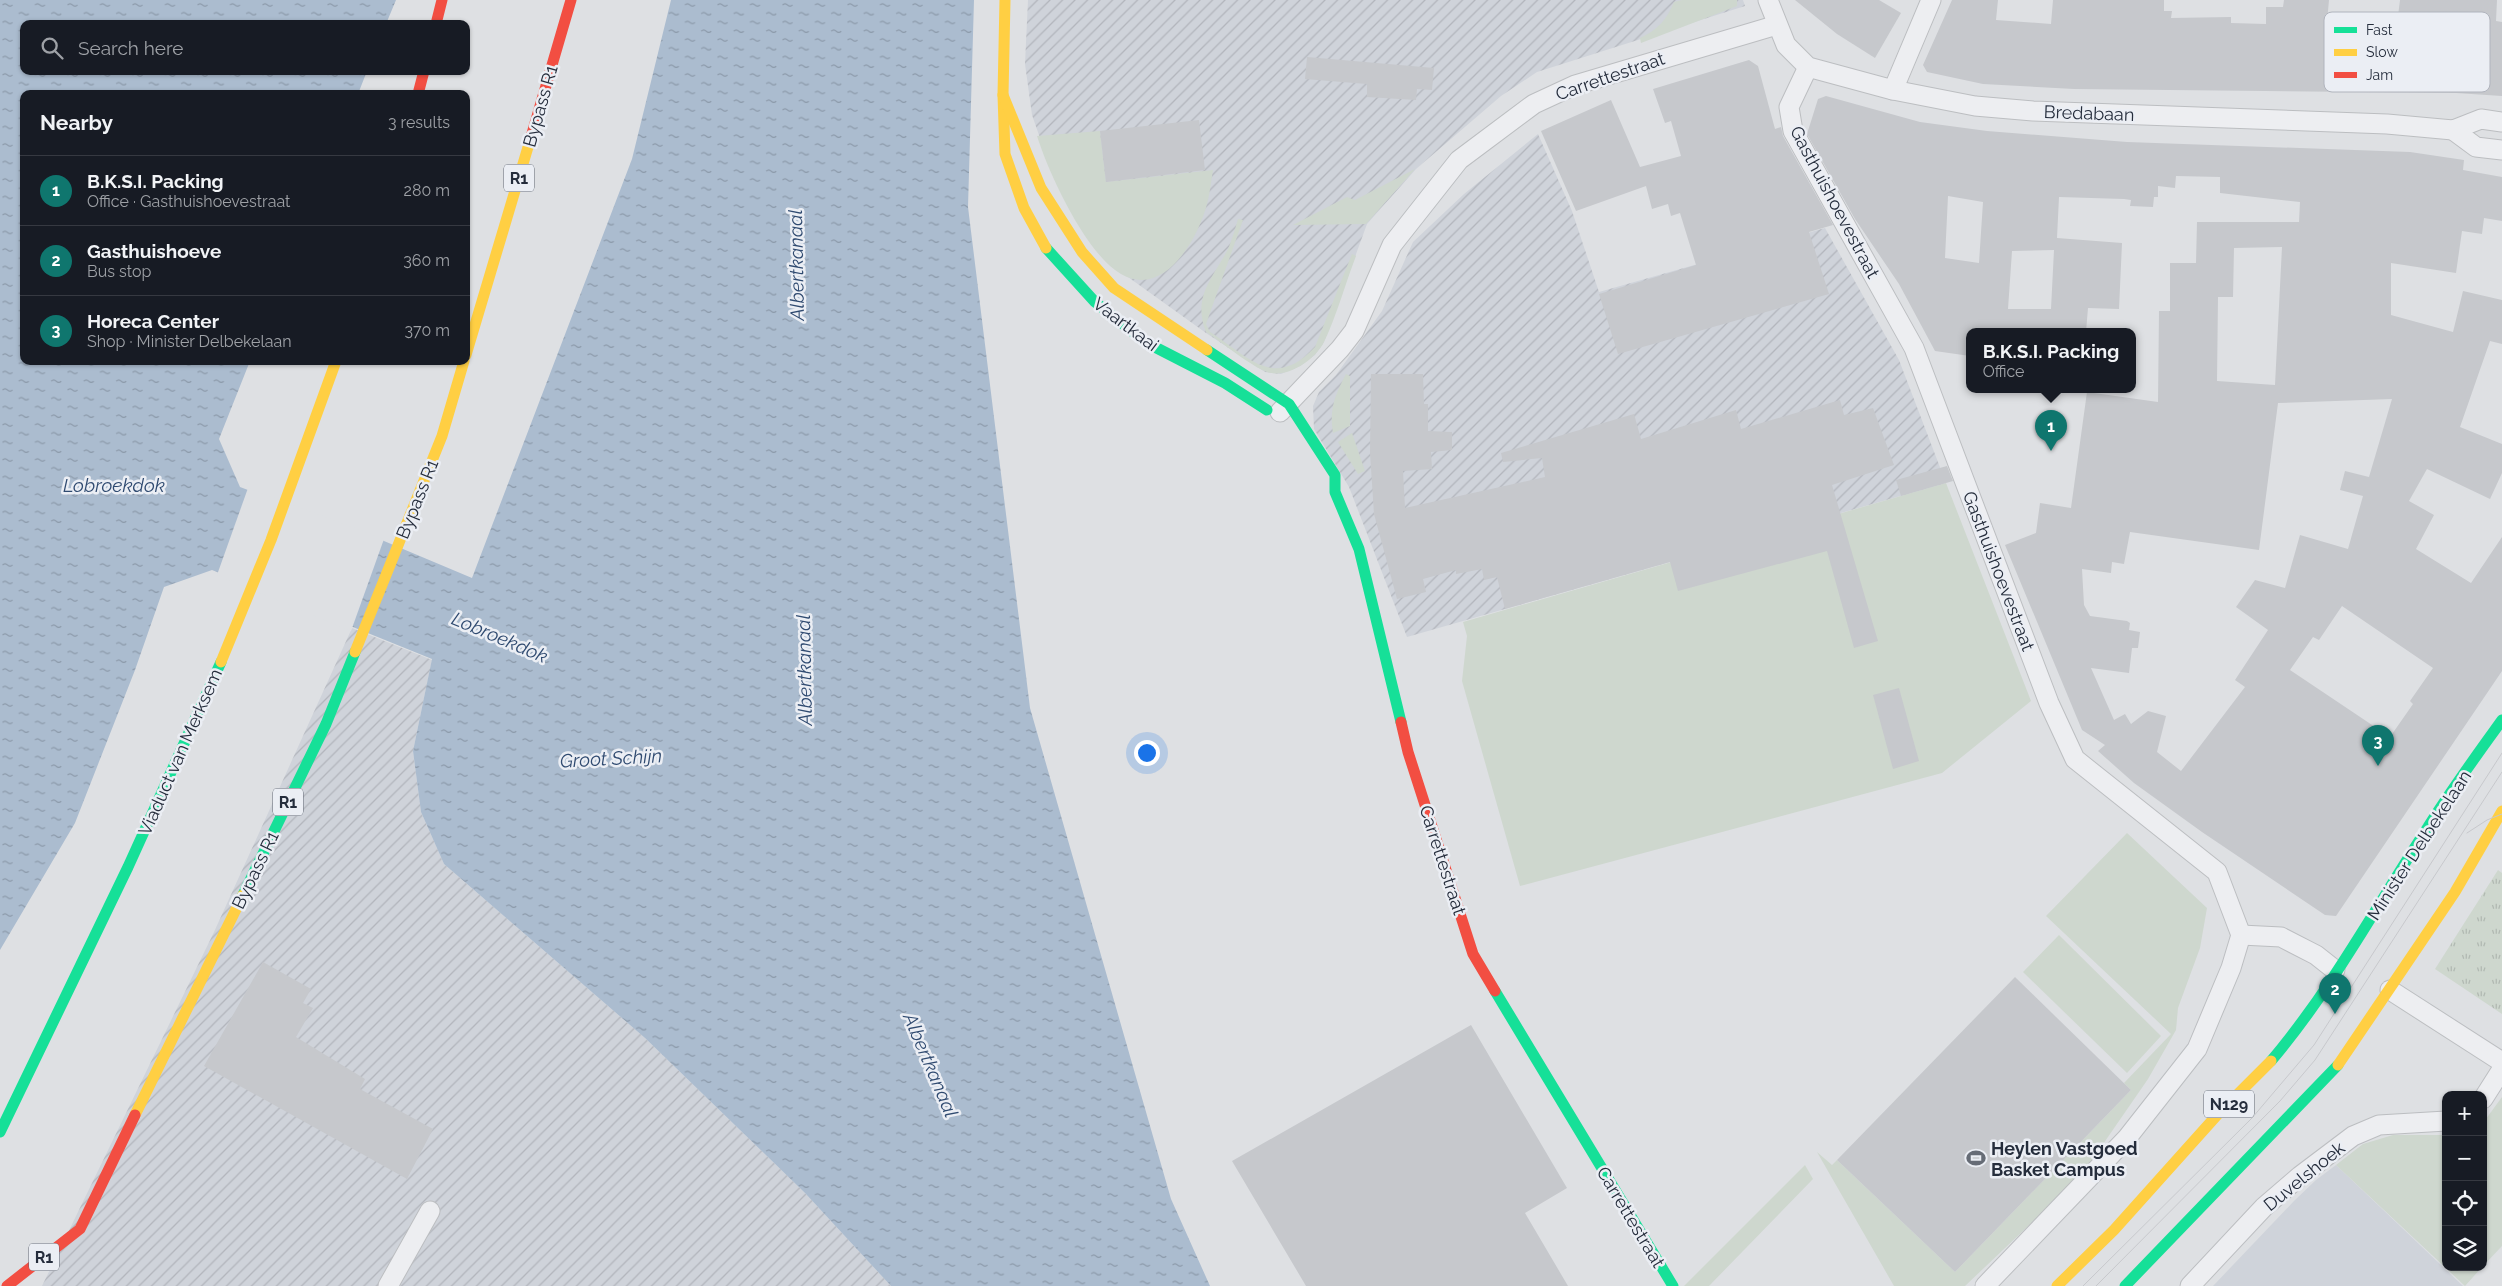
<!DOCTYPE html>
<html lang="en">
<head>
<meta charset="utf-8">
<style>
	:root { --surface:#171b24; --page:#20242c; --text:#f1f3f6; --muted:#9ea1a6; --line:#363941; --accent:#0f766e }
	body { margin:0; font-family:Raleway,sans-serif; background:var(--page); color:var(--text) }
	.controls { position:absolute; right:15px; bottom:15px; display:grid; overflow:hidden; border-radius:10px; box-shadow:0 1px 4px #0004 }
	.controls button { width:45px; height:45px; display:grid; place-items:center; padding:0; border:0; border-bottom:1px solid var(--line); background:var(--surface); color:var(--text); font:25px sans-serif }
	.you { position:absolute; left:1146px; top:752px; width:18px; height:18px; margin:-12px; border:4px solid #fff; border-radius:50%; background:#1a73e8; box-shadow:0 0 0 8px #1a73e833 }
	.badge { display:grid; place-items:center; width:32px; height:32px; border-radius:50%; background:var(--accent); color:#fff; font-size:16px; font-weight:700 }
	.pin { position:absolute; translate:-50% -41px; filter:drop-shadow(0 1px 2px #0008) }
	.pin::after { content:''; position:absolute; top:26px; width:18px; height:15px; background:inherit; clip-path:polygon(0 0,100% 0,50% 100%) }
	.popup { position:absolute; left:1966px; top:328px; width:170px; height:65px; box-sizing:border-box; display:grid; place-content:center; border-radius:10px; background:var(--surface); filter:drop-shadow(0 1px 4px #0005); font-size:16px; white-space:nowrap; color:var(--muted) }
	.popup b { font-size:19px; color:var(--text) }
	.popup::after { content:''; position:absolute; left:50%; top:100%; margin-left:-10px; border:10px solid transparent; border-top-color:var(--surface) }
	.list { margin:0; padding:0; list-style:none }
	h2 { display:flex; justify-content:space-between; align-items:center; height:65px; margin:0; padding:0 20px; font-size:21px }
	h2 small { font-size:16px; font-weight:400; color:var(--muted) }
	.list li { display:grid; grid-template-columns:32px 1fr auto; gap:15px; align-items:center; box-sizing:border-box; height:70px; padding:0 20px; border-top:1px solid var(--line) }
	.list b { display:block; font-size:19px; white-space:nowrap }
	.list p { margin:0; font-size:16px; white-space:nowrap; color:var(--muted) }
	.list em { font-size:16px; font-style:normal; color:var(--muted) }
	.icon { flex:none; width:28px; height:28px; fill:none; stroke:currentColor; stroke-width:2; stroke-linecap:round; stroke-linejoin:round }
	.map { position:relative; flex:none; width:2502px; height:1286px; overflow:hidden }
	.search { position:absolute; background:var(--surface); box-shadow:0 1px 4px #0004; left:20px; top:20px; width:450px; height:55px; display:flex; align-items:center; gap:12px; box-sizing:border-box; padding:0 18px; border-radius:10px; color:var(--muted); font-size:19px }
	.panel { position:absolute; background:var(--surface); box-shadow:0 1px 4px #0004; left:20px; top:90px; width:450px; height:275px; border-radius:10px }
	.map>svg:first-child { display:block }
	.built { fill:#cfd3da }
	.industrial { fill:url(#industrial-furrows) }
	.grass { fill:#ced7ce }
	.park { fill:url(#park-tufts) }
	.water { fill:url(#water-ripples) }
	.pier { fill:#dee0e3 }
	.building { fill:#c6c8cc; fill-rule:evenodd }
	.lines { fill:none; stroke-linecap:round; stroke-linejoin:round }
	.street-casing { stroke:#bcbec1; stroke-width:21 }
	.street { stroke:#edeef1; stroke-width:19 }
	.fast { stroke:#16e098; stroke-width:11 }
	.slow { stroke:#ffcf43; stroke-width:11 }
	.jam { stroke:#f24e42; stroke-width:11 }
	.tram { stroke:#c7c8cc; stroke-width:1 }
	.labels { text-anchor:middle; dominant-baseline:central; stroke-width:5; stroke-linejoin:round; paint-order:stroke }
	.shield { fill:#ebeef4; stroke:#606773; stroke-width:1 }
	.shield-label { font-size:16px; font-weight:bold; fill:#252d3c }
	.street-label { font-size:18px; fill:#252d3c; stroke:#ebeef4 }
	.poi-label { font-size:18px; font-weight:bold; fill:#252d3c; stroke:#ebeef4; text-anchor:start }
	.water-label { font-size:19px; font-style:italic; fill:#2f4a70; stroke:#ebeef4 }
	.key { fill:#ebeef4; stroke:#b0b4bd; stroke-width:1 }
	.key-label { font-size:14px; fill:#252d3c }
</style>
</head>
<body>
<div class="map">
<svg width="2502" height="1286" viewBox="0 0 2502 1286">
	<defs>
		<pattern id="industrial-furrows" width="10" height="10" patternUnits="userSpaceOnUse" patternTransform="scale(1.25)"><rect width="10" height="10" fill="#cfd3da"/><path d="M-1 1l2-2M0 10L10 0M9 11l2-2" fill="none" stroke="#b2b5bc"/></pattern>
		<pattern id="park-tufts" width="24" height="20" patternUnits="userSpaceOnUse" patternTransform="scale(1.25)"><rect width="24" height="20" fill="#ced7ce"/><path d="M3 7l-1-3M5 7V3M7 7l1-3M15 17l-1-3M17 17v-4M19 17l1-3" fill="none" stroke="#b1b9b2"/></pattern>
		<pattern id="water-ripples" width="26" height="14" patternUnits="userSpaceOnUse" patternTransform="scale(1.25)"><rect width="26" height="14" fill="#abbccf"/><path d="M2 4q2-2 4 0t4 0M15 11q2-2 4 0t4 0" fill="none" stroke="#8b99a9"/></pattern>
	</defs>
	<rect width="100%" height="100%" fill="#dee0e3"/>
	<polygon class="built" points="2336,1165 2463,1286 2213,1286 2294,1201 2316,1180"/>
	<g class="industrial">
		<polygon points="1028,0 1743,0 1745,6 1537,72 1501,96 1416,169 1367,224 1324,342 1315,355 1300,366 1281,374 1265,372 1206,333 1121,272 1040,138 1032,115 1025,64"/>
		<polygon points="1538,134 1572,211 1599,292 1825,228 1899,360 1946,483 1407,637 1349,487 1314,429 1313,406 1319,392 1336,375 1382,311 1413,242 1464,194"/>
		<polygon points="352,628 432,660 413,751 421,812 444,864 645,1038 805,1193 891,1286 42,1286 214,932"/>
	</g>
	<g class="grass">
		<path d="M1682,0H1737V6L1641,43L1640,38C1658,30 1667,19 1674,2Z"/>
		<path d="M1100,131L1106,182L1213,170C1211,181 1210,193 1207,204C1198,239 1164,299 1121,274C1086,254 1049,174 1037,136Z"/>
		<polygon points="1415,169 1366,224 1293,225 1347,197 1355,200"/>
		<path d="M1238,219L1243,220L1206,324L1210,332C1249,357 1274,391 1315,347L1352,254L1356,256C1345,284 1337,315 1324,342C1315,360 1287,379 1267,372C1249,365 1223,343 1206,332C1192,297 1213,278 1228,249C1232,240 1235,229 1238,219Z"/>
		<path d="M1346,374L1350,376V426L1333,433C1329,409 1335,395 1346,374Z"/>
		<polygon points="1352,433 1365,471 1358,474 1338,442"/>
		<polygon points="1946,483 2031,701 1942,773 1520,886 1462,681 1467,636 1463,622"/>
		<polygon points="2127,833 2207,908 2200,948 2178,1008 2176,1030 2148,1079 2081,1176 1965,1286 1894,1286 1817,1152 1832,1165 1837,1160 1955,1272 2131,1090 2124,1083 2171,1034 2046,916"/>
		<polygon points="2059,935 2161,1036 2127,1073 2023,972"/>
		<polygon points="2502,1097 2502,1246 2483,1266 2483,1123"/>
		<polygon points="2393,1135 2446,1135 2446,1267 2482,1267 2465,1286 2336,1165 2363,1144"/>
		<polygon points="1805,1165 1813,1179 1709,1286 1684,1286"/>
	</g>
	<polygon class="park" points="2498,870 2502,873 2502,1014 2435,969"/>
	<polygon class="water" points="0,0 396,0 386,24 24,24 24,71 367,71 358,94 24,94 24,361 250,361 219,439 240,487 384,541 472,578 632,159 671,0 974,0 968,207 1030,708 1171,1199 1210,1286 891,1286 805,1193 645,1038 444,864 421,812 413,751 432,659 212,570 164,587 135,670 75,823 0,950"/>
	<polygon class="pier" points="248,488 384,539 351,631 217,575"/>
	<g class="building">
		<polygon points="1795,0 1879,0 1901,13 1875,58 1837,34"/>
		<polygon points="1952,0 1998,0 1996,20 2051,24 2053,0 2164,0 2164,11 2172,11 2171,18 2231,17 2231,23 2266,24 2266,7 2283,7 2284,0 2329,0 2327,22 2367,25 2367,22 2397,24 2400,0 2497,0 2496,21 2502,22 2502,96 2456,93 2074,89 1983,84 1927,72 1923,65"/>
		<polygon points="1307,57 1434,68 1432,90 1417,89 1416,100 1367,97 1367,84 1305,79"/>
		<polygon points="1749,60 1758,66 1775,129 1781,127 1783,136 1833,225 1809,232 1829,294 1618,354 1599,294 1696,265 1680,213 1671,216 1668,204 1652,209 1646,186 1576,211 1541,131 1611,100 1640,167 1681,156 1671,121 1665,123 1653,89"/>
		<path d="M1826,96L1920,122L1987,131L2127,142L2410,152L2464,160L2463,170L2502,177V221L2484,218L2482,234L2462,231L2456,273L2391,263V315L2453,332L2463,291L2502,300V344L2490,341L2460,427L2502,444V473L2490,499L2427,469L2409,501L2434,515L2416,549L2471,583L2502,537V671L2336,916L2325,915L2202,832L2134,783L2098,751L2105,745L2082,730L2005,545L2036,533L2040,503L2071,508L2087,392L2158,402L2159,311H2170V263H2196L2197,222H2299L2300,202L2220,193V177L2176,176L2175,188L2158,186V197H2154L2153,207L2130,206L2131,200L2124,199L2059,197L2057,238L2122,243L2119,309L2088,308L2086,332H1970V356L1935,351L1899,284L1855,219L1807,134L1818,99ZM1948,196L1983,202L1979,263L1945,258ZM2282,247L2275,385L2217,381L2218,297H2233L2234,248ZM2054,250L2051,309H2008L2012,251ZM2392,399L2369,477L2345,471L2340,490L2363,496L2348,549L2300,535L2285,588L2255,580L2236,607L2268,630L2235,680L2245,687L2181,771L2157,752L2166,716L2148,711L2131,724L2125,714L2114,720L2091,668L2129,673L2132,648H2138L2140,632L2129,630L2130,623L2127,621L2090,616L2084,605L2082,569L2111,573L2112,562L2124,564L2130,532L2259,550L2278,403ZM2342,606L2433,668L2410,701L2413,704L2390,737L2290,670L2313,637L2319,640Z"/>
		<polygon points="1199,120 1205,170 1106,182 1100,131"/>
		<polygon points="1371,374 1423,374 1424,404 1428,404 1428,431 1452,432 1452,450 1431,452 1432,469 1403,471 1405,508 1545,477 1542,458 1503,462 1501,453 1634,414 1641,439 1736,410 1741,429 1840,400 1844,415 1873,408 1894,465 1832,485 1878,641 1854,648 1827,551 1678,591 1670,562 1505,609 1497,577 1484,580 1482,569 1456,574 1456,570 1423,579 1426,592 1397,599 1374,514 1370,453"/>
		<polygon points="1947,466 1953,481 1901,496 1896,480"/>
		<polygon points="1899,688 1919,761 1893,769 1873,695"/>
		<polygon points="263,962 311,989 303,1003 313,1008 296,1037 365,1079 360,1089 433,1129 407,1179 204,1066"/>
		<polygon points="2015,977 2131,1090 1955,1272 1837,1160"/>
		<polygon points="1471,1025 1567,1188 1525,1213 1568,1286 1306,1286 1232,1161"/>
	</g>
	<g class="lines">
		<g class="street-casing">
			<g id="street">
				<polyline points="1768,0 1786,45 1808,67 1893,90 1975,106 2033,111 2387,124 2453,130 2481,119 2502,122"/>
				<polyline points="1808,67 1789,107 1793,131 1914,348 2049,703 2075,759 2217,872 2241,935"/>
				<polyline points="1893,90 1931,0"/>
				<polyline points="2453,130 2476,147 2502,150"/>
				<polyline points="1280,412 1340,349 1354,331 1392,245 1459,160 1534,104 1575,85 1777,25"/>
				<polyline points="2241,935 2281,937 2316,955 2335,970"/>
				<polyline points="2390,990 2502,1062"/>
				<polyline points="2483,1099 2502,1069"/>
				<polyline points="388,1286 430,1211"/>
				<polyline points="1985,1286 2127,1138 2197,1049 2231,968 2241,935"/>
				<polyline points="2190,1286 2264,1207 2300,1176 2353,1136 2379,1125 2446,1121"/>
			</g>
		</g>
		<use href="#street" class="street"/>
		<g class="fast">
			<polyline points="1046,248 1095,302 1147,343 1225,383 1267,410"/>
			<polyline points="1207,350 1289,404 1335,475 1335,492 1359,549 1401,722"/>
			<polyline points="243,895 326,724 355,652"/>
			<polyline points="1495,991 1673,1286"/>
			<path d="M2271,1061C2332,989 2377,905 2428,827C2451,790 2477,755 2502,720"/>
			<polyline points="0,1132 128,867 221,662"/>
			<polyline points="2125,1286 2338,1065"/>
		</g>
		<g class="slow">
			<polyline points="1005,0 1003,95 1005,154 1024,208 1046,248"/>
			<polyline points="1003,95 1041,188 1082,252 1114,288 1207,350"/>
			<polyline points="466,355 531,137"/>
			<polyline points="355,652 442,436 464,361"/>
			<polyline points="221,662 271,540 336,361"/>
			<polyline points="2338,1065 2455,892 2502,811"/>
			<polyline points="135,1115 243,895"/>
			<polyline points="2057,1286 2114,1230 2218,1114 2271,1061"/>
		</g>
		<g class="jam">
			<polyline points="436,24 442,0"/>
			<polyline points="418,94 424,71"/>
			<polyline points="531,137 571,0"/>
			<polyline points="1401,722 1408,752 1473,954 1495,991"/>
			<polyline points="7,1286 80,1229 135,1115"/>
		</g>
		<g class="tram">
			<polyline points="2467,833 2487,820 2502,814"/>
			<polyline points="2083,1286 2252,1118 2314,1045 2502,753"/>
			<polyline points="2096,1286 2280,1101 2315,1060 2502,772"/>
		</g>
	</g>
	<defs>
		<g id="stadium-bare" transform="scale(1.5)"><path d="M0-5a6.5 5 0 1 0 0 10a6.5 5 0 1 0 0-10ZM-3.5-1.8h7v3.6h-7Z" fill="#666c76" stroke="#ebeef4" stroke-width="2.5" paint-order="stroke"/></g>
	</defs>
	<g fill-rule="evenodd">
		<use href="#stadium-bare" x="1976" y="1158"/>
	</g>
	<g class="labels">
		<g class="shield">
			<rect x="504" y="164.5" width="30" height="27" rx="4"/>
			<rect x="273" y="788.5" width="30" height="27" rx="4"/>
			<rect x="2204" y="1090.5" width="50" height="27" rx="4"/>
			<rect x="29" y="1243.5" width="30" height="27" rx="4"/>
		</g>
		<g class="shield-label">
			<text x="519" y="178">R1</text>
			<text x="288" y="802">R1</text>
			<text x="2229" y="1104">N129</text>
			<text x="44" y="1257">R1</text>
		</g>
		<g class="street-label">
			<text transform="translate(1610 76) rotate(-19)">Carrettestraat</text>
			<text transform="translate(540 106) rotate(-74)">Bypass R1</text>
			<text transform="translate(2089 113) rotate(2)">Bredabaan</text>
			<text transform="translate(1835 202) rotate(62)">Gasthuishoevestraat</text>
			<text transform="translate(1126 324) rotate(37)">Vaartkaai</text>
			<text transform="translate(417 499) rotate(-68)">Bypass R1</text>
			<text transform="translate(1999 571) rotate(69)">Gasthuishoevestraat</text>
			<text transform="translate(180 752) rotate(-66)">Viaduct van Merksem</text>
			<text transform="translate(2419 845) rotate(-57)">Minister Delbekelaan</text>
			<text transform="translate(1443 860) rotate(72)">Carrettestraat</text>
			<text transform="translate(255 870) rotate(-64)">Bypass R1</text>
			<text transform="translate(2304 1176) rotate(-39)">Duvelshoek</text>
			<text transform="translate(1631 1217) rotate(59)">Carrettestraat</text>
		</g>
		<g class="poi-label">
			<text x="1991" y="1148">Heylen Vastgoed<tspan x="1991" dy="21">Basket Campus</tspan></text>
		</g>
		<g class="water-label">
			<text transform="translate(796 265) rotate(-91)">Albertkanaal</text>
			<text x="114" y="485">Lobroekdok</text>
			<text transform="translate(500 637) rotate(23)">Lobroekdok</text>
			<text transform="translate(804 670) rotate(-91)">Albertkanaal</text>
			<text transform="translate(611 758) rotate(-3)">Groot Schijn</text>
			<text transform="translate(931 1065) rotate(67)">Albertkanaal</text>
		</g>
	</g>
	<rect x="2324" y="12" width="166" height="80" rx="8" class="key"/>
	<rect x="2334" y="27" width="23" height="6" fill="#16e098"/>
	<rect x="2334" y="49" width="23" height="7" fill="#ffcf43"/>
	<rect x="2334" y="72" width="23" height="6" fill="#f24e42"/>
	<g class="key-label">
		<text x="2366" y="35">Fast</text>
		<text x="2366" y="57">Slow</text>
		<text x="2366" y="80">Jam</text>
	</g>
</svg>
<div class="controls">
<button>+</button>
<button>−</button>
<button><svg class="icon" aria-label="locate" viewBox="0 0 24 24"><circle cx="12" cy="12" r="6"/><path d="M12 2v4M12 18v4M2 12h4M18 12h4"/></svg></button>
<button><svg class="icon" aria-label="layers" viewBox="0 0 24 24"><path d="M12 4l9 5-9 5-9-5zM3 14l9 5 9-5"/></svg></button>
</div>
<div class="you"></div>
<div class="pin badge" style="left:2051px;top:451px">1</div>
<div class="popup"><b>B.K.S.I. Packing</b>Office</div>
<div class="pin badge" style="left:2335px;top:1014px">2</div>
<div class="pin badge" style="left:2378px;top:766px">3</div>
<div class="search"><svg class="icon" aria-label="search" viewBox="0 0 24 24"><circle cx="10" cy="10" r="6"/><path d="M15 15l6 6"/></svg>Search here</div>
<section class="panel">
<h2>Nearby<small>3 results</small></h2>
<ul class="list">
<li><span class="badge">1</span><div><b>B.K.S.I. Packing</b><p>Office · Gasthuishoevestraat</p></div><em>280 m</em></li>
<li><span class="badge">2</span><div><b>Gasthuishoeve</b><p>Bus stop</p></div><em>360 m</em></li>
<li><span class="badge">3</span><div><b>Horeca Center</b><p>Shop · Minister Delbekelaan</p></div><em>370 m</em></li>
</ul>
</section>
</div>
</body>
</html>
